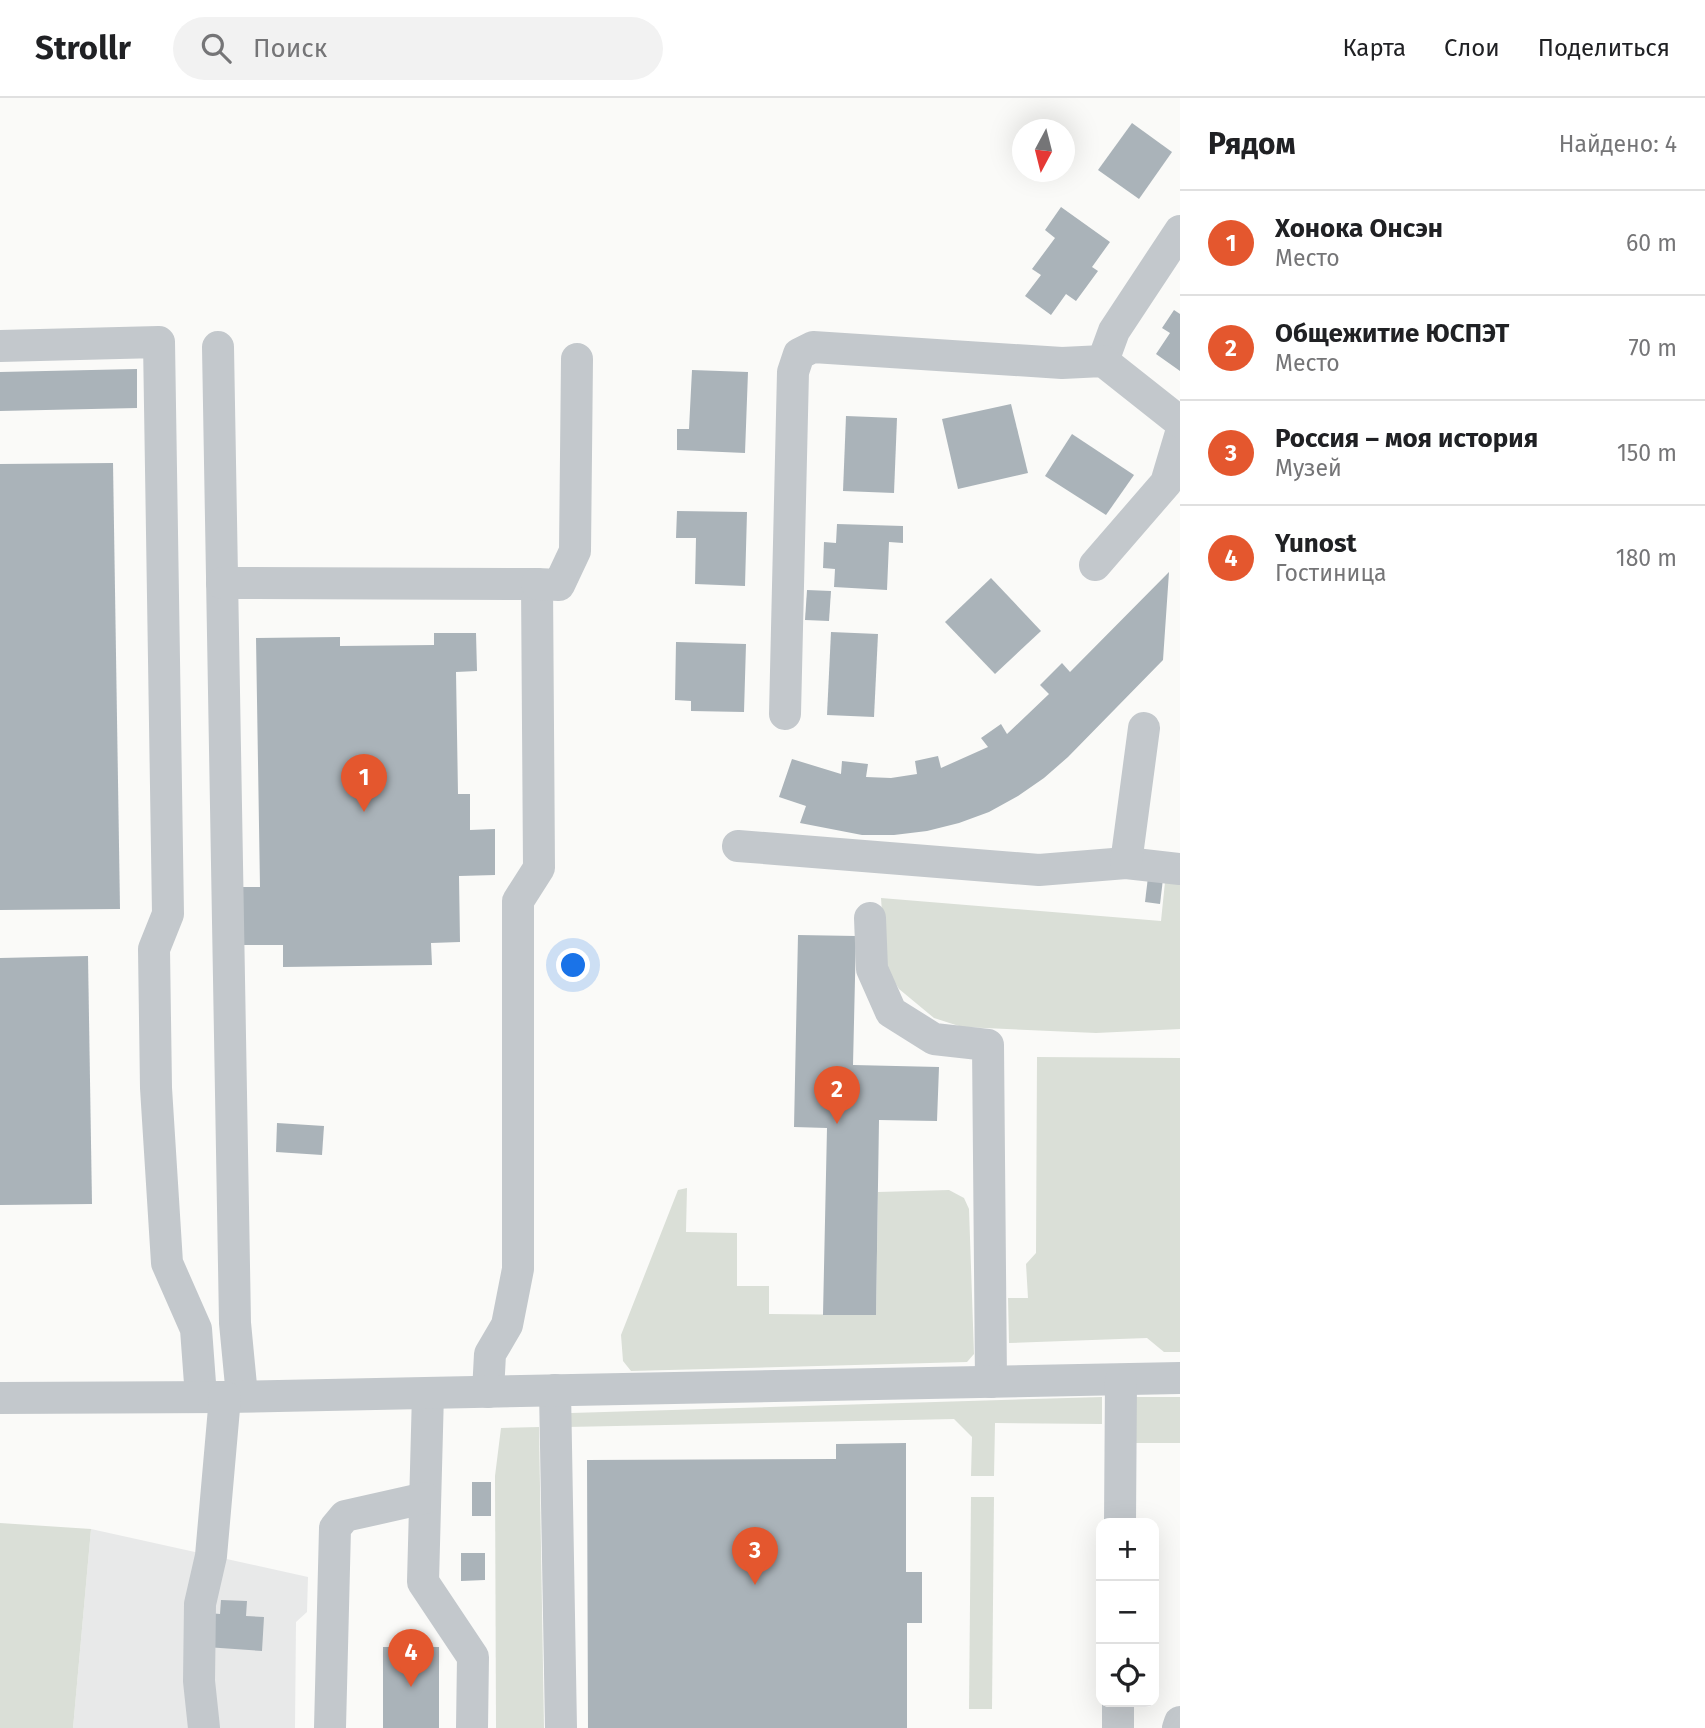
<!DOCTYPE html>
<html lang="ru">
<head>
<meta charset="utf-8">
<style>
	:root { --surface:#fff; --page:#f2f2f2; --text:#202124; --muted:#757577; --line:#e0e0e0; --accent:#e4572e }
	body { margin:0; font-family:"Fira Sans",sans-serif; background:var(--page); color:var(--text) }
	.controls { position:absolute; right:21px; bottom:21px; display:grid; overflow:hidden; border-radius:14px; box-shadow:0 7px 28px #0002 }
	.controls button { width:63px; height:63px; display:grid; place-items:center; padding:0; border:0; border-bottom:2px solid var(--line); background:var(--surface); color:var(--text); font:35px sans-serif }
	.compass { position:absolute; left:1012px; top:21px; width:63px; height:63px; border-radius:50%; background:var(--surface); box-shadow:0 7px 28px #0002; rotate:187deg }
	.you { position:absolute; left:574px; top:868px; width:24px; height:24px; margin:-18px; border:5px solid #fff; border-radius:50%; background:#1a73e8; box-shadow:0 0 0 10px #1a73e833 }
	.badge { display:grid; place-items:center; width:46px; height:46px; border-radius:50%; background:var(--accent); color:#fff; font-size:23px; font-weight:700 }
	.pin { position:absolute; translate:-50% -58px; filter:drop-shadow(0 2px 4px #0008) }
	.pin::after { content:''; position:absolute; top:37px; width:24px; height:21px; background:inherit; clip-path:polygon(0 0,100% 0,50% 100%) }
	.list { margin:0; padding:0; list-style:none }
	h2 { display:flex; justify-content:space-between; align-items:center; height:91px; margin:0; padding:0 28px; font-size:30px }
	h2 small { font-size:23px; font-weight:400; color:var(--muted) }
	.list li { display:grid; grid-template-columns:46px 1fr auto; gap:21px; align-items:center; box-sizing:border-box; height:105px; padding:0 28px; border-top:2px solid var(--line) }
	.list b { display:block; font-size:26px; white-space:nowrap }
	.list p { margin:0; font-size:23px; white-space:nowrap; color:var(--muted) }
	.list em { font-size:23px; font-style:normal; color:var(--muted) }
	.icon { flex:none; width:38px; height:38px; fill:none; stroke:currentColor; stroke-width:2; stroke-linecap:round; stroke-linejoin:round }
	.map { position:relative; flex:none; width:1180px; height:1630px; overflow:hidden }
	header { display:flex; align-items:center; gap:42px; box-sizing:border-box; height:98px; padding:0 35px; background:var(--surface); border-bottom:2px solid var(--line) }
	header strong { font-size:33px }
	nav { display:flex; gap:38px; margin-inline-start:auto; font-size:24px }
	.search { width:490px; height:63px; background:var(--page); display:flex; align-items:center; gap:18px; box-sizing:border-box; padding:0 24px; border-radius:38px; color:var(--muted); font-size:26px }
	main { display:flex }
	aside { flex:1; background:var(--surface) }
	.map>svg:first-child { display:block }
	.built { fill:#e8e9e9 }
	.green { fill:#dadfd7 }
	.building { fill:#aab3b9 }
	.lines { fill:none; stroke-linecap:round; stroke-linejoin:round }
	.minor { stroke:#c3c8cc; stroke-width:32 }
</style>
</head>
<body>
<header>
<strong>Strollr</strong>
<div class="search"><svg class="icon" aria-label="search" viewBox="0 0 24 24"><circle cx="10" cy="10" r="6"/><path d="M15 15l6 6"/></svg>Поиск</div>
<nav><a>Карта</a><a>Слои</a><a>Поделиться</a></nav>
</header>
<main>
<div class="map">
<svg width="1180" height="1630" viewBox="0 0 1180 1630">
	<rect width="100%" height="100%" fill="#fafaf8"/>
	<polygon class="built" points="91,1431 308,1479 307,1514 296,1524 295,1630 73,1630"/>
	<g class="green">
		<polygon points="1165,784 1180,786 1180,931 1096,935 962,929 934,920 899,891 889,875 885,860 881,800 1161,823"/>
		<polygon points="1037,959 1180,960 1180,1254 1164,1254 1147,1240 1009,1245 1008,1200 1028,1200 1026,1166 1036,1155"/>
		<polygon points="687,1090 686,1134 737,1135 737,1188 769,1188 769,1216 876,1217 878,1094 949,1092 964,1100 969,1111 974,1256 967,1264 631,1273 623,1263 621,1237 678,1092"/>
		<polygon points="1102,1299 1102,1326 995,1325 994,1378 971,1378 972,1339 954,1321 567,1329 567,1319 571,1315"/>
		<rect x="1136" y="1299" width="44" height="46"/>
		<polygon points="539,1329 544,1630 496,1630 495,1378 501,1330"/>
		<polygon points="971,1399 994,1399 992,1611 969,1611"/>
		<polygon points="0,1425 91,1431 73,1630 0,1630"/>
	</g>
	<g class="building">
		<polygon points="1132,25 1172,54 1139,101 1098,72"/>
		<polygon points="1061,109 1110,144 1092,169 1098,173 1076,203 1066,196 1051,217 1025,198 1041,177 1032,171 1055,140 1045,132"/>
		<polygon points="1174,212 1180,216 1180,273 1156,256 1170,235 1162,230"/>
		<polygon points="137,271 137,310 0,313 0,274"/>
		<polygon points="692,272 748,274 745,355 677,352 677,331 689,331"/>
		<polygon points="1011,306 1028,375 958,391 942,321"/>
		<polygon points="846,318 897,320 894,395 843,393"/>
		<polygon points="1072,336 1134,377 1106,417 1045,378"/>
		<polygon points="113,365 120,811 0,812 0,366"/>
		<polygon points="677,413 747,414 745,488 695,486 696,440 676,440"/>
		<polygon points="837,426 903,428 903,445 889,444 887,492 834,489 835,471 823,470 824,444 836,445"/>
		<polygon points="1169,474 1163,562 1068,659 1044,680 1018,698 989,714 959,725 927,733 894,737 862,737 800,725 806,708 779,699 792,661 841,676 842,663 868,666 866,679 891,680 917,676 915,663 938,658 941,670 988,649 981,640 1001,626 1007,636 1049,596 1040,587 1062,565 1070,574"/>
		<polygon points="991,480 1041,533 995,576 945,524"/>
		<polygon points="807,492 831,493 829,523 805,522"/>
		<polygon points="831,534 878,536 874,619 827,617"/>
		<polygon points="434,535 476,535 477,573 456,574 458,696 470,696 470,732 495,731 495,777 459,778 460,844 431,845 432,867 283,869 283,847 242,847 241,789 260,789 256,540 340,539 340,548 434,547"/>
		<polygon points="676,544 746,546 744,614 691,613 691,603 675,602"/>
		<polygon points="1148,779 1163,781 1160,806 1145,804"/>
		<polygon points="798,837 856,838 853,967 939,969 937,1023 879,1022 876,1217 823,1217 827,1030 794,1029"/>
		<polygon points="88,858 92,1106 0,1107 0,860"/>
		<polygon points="277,1025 324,1028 322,1057 276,1054"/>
		<polygon points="906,1345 906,1474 922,1474 922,1525 907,1525 907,1630 588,1630 587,1362 836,1361 836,1346"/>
		<rect x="472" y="1384" width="19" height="34"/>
		<polygon points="461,1455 485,1455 485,1482 461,1483"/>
		<polygon points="221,1502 247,1503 246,1518 264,1519 262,1553 206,1549 208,1515 220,1516"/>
		<rect x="383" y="1549" width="56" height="81"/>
	</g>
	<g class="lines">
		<g class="minor">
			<polyline points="0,248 159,244 168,816 154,851 156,990 167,1165 196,1231 201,1299"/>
			<polyline points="218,249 235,1225 242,1298"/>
			<polyline points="1103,263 1114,233 1180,133"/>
			<polyline points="1095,467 1166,385 1180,338"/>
			<polyline points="222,485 537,486 539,770 518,803 518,1171 507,1227 490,1256 488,1294"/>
			<polyline points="537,486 559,487 575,453 577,261"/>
			<polyline points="785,616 793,274 799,256 813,249 1062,265 1103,263 1180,324"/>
			<polyline points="738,748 1039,772 1126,765 1180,771"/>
			<polyline points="1126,765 1144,630"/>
			<polyline points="870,820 872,871 891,914 934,941 988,947 991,1284"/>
			<polyline points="555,1292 561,1630"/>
			<polyline points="428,1295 423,1484 473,1559 472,1630"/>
			<polyline points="0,1300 225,1299 1180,1280"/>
			<polyline points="1120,1425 1121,1282"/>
			<polyline points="204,1630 199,1583 200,1506 211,1458 225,1299"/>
			<polyline points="330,1630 335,1430 345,1418 425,1400"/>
			<polyline points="1118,1630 1118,1604"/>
			<polyline points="1178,1630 1180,1624"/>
		</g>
	</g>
</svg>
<div class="controls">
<button>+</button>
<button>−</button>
<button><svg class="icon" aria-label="locate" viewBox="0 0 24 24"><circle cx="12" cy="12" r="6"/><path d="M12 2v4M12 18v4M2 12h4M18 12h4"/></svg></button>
</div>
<svg class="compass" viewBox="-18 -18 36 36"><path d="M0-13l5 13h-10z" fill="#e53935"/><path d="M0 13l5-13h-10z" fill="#757577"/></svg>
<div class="you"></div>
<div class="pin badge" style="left:364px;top:714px">1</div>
<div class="pin badge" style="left:837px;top:1026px">2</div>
<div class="pin badge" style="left:755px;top:1487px">3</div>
<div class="pin badge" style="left:411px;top:1589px">4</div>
</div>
<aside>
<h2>Рядом<small>Найдено: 4</small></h2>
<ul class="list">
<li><span class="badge">1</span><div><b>Хонока Онсэн</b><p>Место</p></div><em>60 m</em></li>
<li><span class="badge">2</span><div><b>Общежитие ЮСПЭТ</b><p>Место</p></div><em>70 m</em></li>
<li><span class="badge">3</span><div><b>Россия – моя история</b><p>Музей</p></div><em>150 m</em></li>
<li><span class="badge">4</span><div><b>Yunost</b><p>Гостиница</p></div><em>180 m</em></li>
</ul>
</aside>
</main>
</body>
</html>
